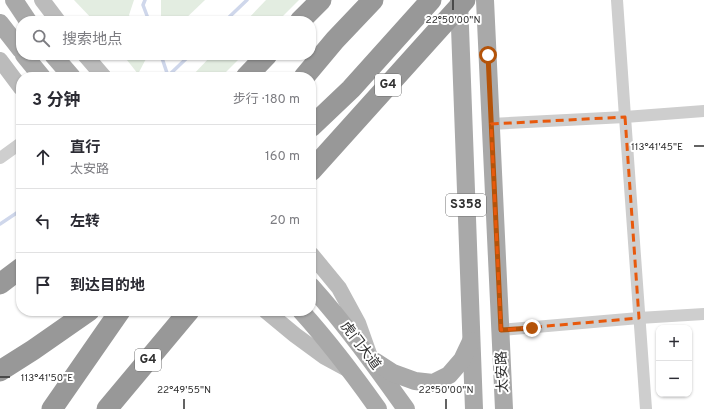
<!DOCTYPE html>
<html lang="zh">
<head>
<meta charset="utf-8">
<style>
	:root { --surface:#fff; --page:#f2f2f3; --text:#2b2b33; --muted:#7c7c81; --line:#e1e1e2 }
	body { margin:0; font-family:Overpass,"Noto Sans SC",sans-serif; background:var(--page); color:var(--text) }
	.controls { position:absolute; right:12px; bottom:12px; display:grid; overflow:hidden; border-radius:8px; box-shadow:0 1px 3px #0004 }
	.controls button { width:36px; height:36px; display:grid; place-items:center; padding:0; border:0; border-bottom:1px solid var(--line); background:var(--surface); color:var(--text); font:20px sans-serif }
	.stop { position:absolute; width:12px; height:12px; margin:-9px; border:3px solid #b45309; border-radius:50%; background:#fff }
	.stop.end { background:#b45309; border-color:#fff; box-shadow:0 1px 4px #0008 }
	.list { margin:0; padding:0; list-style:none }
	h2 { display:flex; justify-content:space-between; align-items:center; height:52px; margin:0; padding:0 16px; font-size:17px }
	h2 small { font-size:13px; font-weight:400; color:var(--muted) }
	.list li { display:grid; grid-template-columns:26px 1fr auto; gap:12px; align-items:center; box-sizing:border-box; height:64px; padding:0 16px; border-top:1px solid var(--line) }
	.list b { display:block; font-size:15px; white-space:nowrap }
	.list p { margin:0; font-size:13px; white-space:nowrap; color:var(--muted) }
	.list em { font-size:13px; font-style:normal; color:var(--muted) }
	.icon { flex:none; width:22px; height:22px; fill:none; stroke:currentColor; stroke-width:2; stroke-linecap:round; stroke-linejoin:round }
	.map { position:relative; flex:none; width:704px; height:409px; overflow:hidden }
	.search { position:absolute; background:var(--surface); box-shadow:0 1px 3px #0004; left:16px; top:16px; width:300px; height:44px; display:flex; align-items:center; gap:10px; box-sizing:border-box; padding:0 14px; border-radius:16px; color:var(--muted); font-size:15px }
	.panel { position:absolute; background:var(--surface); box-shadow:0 1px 3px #0004; left:16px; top:72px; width:300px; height:244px; border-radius:16px }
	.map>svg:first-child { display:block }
	.green { fill:#e3ede1 }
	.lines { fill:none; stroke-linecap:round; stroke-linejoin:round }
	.stream { stroke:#cfd7eb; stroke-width:3.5 }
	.minor { stroke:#cecece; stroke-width:12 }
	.secondary { stroke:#bbb; stroke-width:16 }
	.primary { stroke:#a9a9a9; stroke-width:18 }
	.motorway { stroke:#989898; stroke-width:21 }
	.motorway-bridge { stroke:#989898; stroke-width:21 }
	.route { stroke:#b45309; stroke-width:5 }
	.marked { fill:none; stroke:#e8590c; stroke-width:3; stroke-dasharray:8 5; stroke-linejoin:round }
	.ticks { fill:none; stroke:#313131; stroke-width:1.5 }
	.labels { text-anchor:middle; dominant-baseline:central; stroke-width:4; stroke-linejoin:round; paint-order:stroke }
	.shield { fill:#fff; stroke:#6f6f6f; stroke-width:1 }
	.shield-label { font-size:13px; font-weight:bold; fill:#313131 }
	.street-label { font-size:14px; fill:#313131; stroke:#fff }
	.ticks-label { font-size:10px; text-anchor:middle; fill:#313131; stroke:#fff; stroke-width:4; stroke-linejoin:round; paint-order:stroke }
</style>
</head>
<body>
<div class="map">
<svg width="704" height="409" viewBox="0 0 704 409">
	<rect width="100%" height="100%" fill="#fff"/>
	<g class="green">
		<polygon points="74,0 134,0 129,15 132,21 94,21"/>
		<polygon points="161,0 205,0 183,21 161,17"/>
		<polygon points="266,0 299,0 278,21 246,21"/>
		<polygon points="123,55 148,55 138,74"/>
		<polygon points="212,55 243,55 221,77 191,77"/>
	</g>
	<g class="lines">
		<g class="stream">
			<polyline points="145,0 143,5 149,21"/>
			<polyline points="225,21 247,0"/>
			<polyline points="161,55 168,76 190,55"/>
			<polyline points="0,224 21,210"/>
		</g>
		<g class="minor">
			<polyline points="617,0 625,117 646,409"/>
			<polyline points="491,124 625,117 704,111"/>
			<polyline points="0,158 21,143"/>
			<polyline points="501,330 639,318 704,314"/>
		</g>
		<g class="secondary">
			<polyline points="42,0 58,21"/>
			<polyline points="85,55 104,77"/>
			<polyline points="0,60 21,88"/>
			<polyline points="311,254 339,288 358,323 369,354"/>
			<polyline points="266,311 295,335 325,357 349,370"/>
		</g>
		<g class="primary">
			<polyline points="14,0 28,21"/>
			<polyline points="459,0 474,409"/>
			<polyline points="485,0 504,409"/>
			<polyline points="0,23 21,50"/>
			<polyline points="24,55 42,77"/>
			<polyline points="53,55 72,77"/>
			<path d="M311,286C346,325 376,367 406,409"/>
			<path d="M301,311C329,342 354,375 378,409"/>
			<polyline points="376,362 393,373 415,381 433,383 449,375 462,360 471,341"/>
		</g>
		<g class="motorway">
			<polyline points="300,21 321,0"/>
			<polyline points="246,77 267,55"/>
			<polyline points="304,77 335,40 373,0"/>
			<polyline points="311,127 351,89 431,0"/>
			<polyline points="0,284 21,268"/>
			<polyline points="0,371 33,350 89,311"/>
			<polyline points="52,409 120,311"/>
			<polyline points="107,409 189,311"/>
		</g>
		<polyline class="motorway-bridge" points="311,171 465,0"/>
	</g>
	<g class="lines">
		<polyline class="route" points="488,55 501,330 532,328"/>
	</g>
	<path class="marked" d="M625,117L639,318L501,330L491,124Z"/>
	<path class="ticks" d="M453,10V0M694,146H704M0,377H10M184,409V399M446,409V399"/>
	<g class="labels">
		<g class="shield">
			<rect x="375" y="74" width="26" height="22" rx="3"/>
			<rect x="446" y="194" width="40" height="22" rx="3"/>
			<rect x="135" y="349" width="26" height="22" rx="3"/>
		</g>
		<g class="shield-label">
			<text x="388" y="85">G4</text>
			<text x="466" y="205">S358</text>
			<text x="148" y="360">G4</text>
		</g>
		<g class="street-label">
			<text transform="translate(360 346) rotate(53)">虎门大道</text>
			<text transform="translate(503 372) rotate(-93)">太安路</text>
		</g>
	</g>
	<g class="ticks-label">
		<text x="453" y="23">22°50'00"N</text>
		<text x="657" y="150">113°41'45"E</text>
		<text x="47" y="381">113°41'50"E</text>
		<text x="184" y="393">22°49'55"N</text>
		<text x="446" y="393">22°50'00"N</text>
	</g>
</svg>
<div class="controls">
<button>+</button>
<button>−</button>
</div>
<div class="stop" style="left:488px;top:55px"></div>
<div class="stop end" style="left:532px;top:328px"></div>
<div class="search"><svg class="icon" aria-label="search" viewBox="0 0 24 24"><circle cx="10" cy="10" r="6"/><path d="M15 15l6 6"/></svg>搜索地点</div>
<section class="panel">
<h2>3 分钟<small>步行 · 180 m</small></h2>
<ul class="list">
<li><svg class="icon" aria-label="ahead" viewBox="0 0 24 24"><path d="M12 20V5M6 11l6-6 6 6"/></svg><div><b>直行</b><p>太安路</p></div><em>160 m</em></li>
<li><svg class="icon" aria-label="left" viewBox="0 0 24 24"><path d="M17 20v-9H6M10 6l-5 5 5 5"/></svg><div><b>左转</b></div><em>20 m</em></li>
<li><svg class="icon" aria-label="arrive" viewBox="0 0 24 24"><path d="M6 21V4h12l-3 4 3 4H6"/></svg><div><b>到达目的地</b></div></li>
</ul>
</section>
</div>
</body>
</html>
